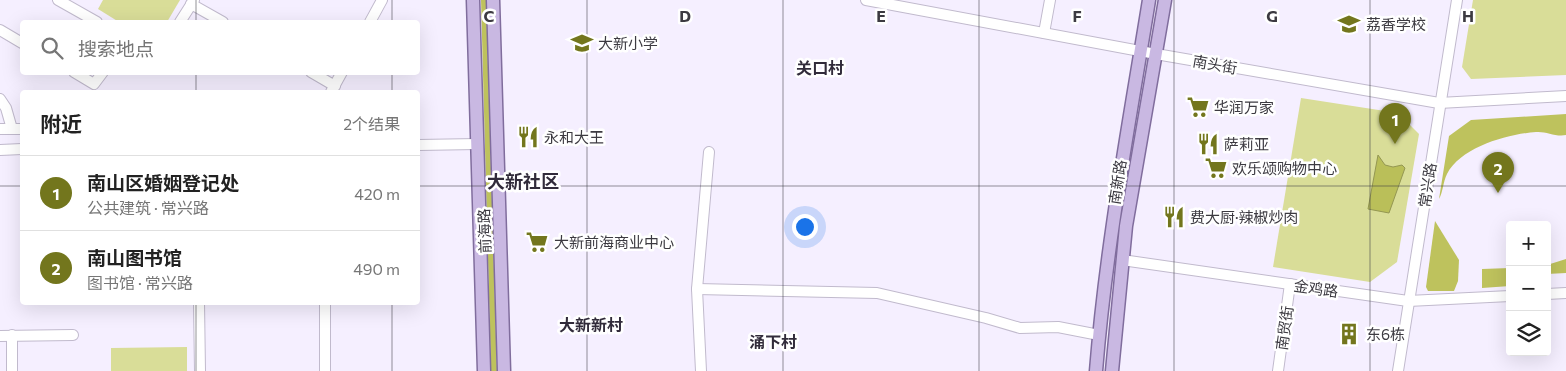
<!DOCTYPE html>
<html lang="zh">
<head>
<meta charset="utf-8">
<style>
	:root { --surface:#fff; --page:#f2f2f2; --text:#222; --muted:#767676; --line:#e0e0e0; --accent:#73761d }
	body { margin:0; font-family:Commissioner,"Noto Sans SC",sans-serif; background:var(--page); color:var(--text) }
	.controls { position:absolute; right:15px; bottom:15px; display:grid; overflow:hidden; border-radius:5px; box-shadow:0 5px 20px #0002 }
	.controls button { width:45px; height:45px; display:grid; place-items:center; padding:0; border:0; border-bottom:1px solid var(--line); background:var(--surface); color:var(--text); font:25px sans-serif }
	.you { position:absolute; left:804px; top:226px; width:18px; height:18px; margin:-12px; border:4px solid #fff; border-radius:50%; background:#1a73e8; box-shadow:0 0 0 8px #1a73e833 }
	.badge { display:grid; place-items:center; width:32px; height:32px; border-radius:50%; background:var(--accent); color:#fff; font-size:16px; font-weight:700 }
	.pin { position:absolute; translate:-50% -41px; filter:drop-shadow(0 1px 2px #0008) }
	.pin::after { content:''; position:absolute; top:26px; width:18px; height:15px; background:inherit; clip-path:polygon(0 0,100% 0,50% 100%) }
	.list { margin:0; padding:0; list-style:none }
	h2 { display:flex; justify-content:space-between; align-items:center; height:65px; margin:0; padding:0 20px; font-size:21px }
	h2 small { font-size:16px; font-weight:400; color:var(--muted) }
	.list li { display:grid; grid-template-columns:32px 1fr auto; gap:15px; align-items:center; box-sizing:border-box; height:75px; padding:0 20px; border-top:1px solid var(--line) }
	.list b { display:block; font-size:19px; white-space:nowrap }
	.list p { margin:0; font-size:16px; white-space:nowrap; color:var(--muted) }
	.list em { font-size:16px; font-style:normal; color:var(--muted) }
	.icon { flex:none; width:28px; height:28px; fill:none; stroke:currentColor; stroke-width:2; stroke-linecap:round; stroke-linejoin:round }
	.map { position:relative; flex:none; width:1566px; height:371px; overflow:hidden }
	.search { position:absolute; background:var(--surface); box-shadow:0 5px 20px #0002; left:20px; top:20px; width:400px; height:55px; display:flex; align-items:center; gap:12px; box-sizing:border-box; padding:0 18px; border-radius:5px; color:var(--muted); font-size:19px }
	.panel { position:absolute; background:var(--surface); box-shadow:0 5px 20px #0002; left:20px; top:90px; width:400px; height:215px; border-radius:5px }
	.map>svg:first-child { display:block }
	.green { fill:#d9dd98 }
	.forest { fill:#bec25d }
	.water { fill:#babf59; stroke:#949752 }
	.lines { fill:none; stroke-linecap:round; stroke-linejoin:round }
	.minor-casing { stroke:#c1bacd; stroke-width:12 }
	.major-casing { stroke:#806d9d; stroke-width:15 }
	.minor { stroke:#fff; stroke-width:10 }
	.major { stroke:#c9b8e2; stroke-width:12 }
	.grid { fill:none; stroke:#3c3a41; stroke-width:1; stroke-opacity:0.55 }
	.labels { text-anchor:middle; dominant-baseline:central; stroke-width:5; stroke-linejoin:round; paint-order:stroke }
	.poi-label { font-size:15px; fill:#3c3a41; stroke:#fff; text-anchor:start }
	.street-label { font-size:15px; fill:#3c3a41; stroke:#fff }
	.neighbourhood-label { font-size:16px; font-weight:bold; fill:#312b3a; stroke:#fff }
	.quarter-label { font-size:18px; font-weight:bold; fill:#312b3a; stroke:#fff }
	.grid-label { font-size:16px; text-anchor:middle; font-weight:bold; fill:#3c3a41; stroke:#fff; stroke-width:5; stroke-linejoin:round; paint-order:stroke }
</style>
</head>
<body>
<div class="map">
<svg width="1566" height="371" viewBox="0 0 1566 371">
	<rect width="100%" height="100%" fill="#f5efff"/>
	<g class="green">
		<polygon points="103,0 180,0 167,22 119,22 98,9"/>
		<polygon points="1473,0 1566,0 1566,75 1471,79 1462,67"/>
		<polygon points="1301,98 1398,113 1419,134 1397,262 1370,282 1273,267"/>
		<polygon points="187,347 187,371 111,371 111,348"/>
	</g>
	<g class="forest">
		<polygon points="481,0 486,0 497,371 491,371"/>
		<path d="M1566,114V135C1555,137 1546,131 1536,132C1508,134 1461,147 1447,174C1443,182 1443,192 1439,199L1449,136L1471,120Z"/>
		<polygon points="1435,221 1459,260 1458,281 1454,291 1428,291 1426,287"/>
		<polygon points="1566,259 1566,273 1547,274 1547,265"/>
		<polygon points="1510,268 1510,286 1482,288 1482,269"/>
	</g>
	<polygon class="water" points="1378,155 1385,165 1393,167 1402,165 1405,168 1389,213 1368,209"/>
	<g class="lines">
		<g class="minor-casing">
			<g id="minor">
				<polyline points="58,0 97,22"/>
				<polyline points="866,0 1156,54 1439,103 1566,96"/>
				<polyline points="191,4 223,22"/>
				<polyline points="180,22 194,0"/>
				<polyline points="370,22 382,0"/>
				<polyline points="0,30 22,43"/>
				<polyline points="1044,33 1050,0"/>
				<polyline points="74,72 94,84 103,72"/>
				<polyline points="311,72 335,86"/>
				<polyline points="331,92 342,72"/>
				<polyline points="0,99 6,108 12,129"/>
				<polyline points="0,129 22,129"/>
				<polyline points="418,145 477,144"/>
				<polyline points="0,150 22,149"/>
				<polyline points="1122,260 1408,301 1510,296"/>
				<polyline points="697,289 877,293 986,318 1020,328 1058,327 1099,335"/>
				<polyline points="1547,294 1566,293"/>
				<polyline points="199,302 200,371"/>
				<polyline points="325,302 325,371"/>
				<polyline points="12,335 12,371"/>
				<polyline points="0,336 73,335"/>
				<polyline points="701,371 697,289 709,152"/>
				<polyline points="1278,371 1290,284"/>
				<polyline points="1398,371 1457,0"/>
			</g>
		</g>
		<g class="major-casing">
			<g id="major">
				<polyline points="473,0 484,371"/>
				<polyline points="493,0 504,371"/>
				<path d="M1096,371C1106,246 1129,124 1149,0"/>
				<polyline points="1112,371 1126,226 1165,0"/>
			</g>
		</g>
		<use href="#minor" class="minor"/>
		<use href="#major" class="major"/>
	</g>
	<path class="grid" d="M196,0V22M392,0V22M587,0V371M783,0V371M979,0V371M1174,0V371M1370,0V371M196,72V92M392,72V92M0,186H22M418,186H1566M196,302V371M392,302V371"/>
	<defs>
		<g id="school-bare" transform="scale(1.725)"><path d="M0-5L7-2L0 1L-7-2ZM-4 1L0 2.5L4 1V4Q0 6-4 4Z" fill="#73761d" stroke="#fff" stroke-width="2.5" paint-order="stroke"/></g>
		<g id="supermarket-bare" transform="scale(1.725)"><path d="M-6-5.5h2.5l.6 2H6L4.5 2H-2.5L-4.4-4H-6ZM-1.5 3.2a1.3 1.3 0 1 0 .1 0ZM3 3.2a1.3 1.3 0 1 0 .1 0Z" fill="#73761d" stroke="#fff" stroke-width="2.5" paint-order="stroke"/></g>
		<g id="restaurant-bare" transform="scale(1.725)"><path d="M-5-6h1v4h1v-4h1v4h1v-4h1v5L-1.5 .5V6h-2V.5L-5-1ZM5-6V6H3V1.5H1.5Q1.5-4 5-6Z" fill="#73761d" stroke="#fff" stroke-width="2.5" paint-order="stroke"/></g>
		<g id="building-bare" transform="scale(1.725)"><path d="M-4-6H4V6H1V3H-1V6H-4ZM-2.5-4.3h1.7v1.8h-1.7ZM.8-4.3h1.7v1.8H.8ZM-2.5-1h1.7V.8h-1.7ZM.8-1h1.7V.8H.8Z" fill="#73761d" stroke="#fff" stroke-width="2.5" paint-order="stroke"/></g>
	</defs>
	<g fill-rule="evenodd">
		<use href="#school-bare" x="1349" y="24"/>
		<use href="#school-bare" x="582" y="43"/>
		<use href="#supermarket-bare" x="1198" y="107"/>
		<use href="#restaurant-bare" x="528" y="137"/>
		<use href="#restaurant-bare" x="1208" y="144"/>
		<use href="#supermarket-bare" x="1216" y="168"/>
		<use href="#restaurant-bare" x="1174" y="217"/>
		<use href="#supermarket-bare" x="537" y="242"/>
		<use href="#building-bare" x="1349" y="334"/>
	</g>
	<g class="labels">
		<g class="poi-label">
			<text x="1366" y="24">荔香学校</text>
			<text x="598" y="43">大新小学</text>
			<text x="1214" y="107">华润万家</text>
			<text x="544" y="137">永和大王</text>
			<text x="1224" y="144">萨莉亚</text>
			<text x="1232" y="168">欢乐颂购物中心</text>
			<text x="1190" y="217">费大厨·辣椒炒肉</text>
			<text x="554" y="242">大新前海商业中心</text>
			<text x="1366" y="334">东6栋</text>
		</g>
		<g class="street-label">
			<text transform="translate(1215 64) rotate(10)">南头街</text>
			<text transform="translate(1117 182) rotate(-81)">南新路</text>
			<text transform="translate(1427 185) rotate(-81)">常兴路</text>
			<text transform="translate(484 231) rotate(-92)">前海路</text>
			<text transform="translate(1316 288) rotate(8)">金鸡路</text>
			<text transform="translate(1284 328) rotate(-82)">南贸街</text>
		</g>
		<g class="neighbourhood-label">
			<text x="820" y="67">关口村</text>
			<text x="591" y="324">大新新村</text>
			<text x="773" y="341">涌下村</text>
		</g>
		<g class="quarter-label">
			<text x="523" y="181">大新社区</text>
		</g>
	</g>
	<g class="grid-label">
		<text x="489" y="22">C</text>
		<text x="685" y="22">D</text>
		<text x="881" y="22">E</text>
		<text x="1077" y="22">F</text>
		<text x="1272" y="22">G</text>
		<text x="1468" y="22">H</text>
	</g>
</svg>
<div class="controls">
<button>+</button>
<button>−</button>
<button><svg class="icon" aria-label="layers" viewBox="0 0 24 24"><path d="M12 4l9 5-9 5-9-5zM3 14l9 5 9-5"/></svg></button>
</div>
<div class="you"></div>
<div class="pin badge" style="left:1395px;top:144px">1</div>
<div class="pin badge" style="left:1498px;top:193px">2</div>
<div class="search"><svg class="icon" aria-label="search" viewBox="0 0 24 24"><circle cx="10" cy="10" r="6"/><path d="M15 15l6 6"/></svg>搜索地点</div>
<section class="panel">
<h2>附近<small>2个结果</small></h2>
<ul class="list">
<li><span class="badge">1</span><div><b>南山区婚姻登记处</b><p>公共建筑 · 常兴路</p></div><em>420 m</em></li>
<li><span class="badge">2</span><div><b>南山图书馆</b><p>图书馆 · 常兴路</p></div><em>490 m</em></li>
</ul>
</section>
</div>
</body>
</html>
